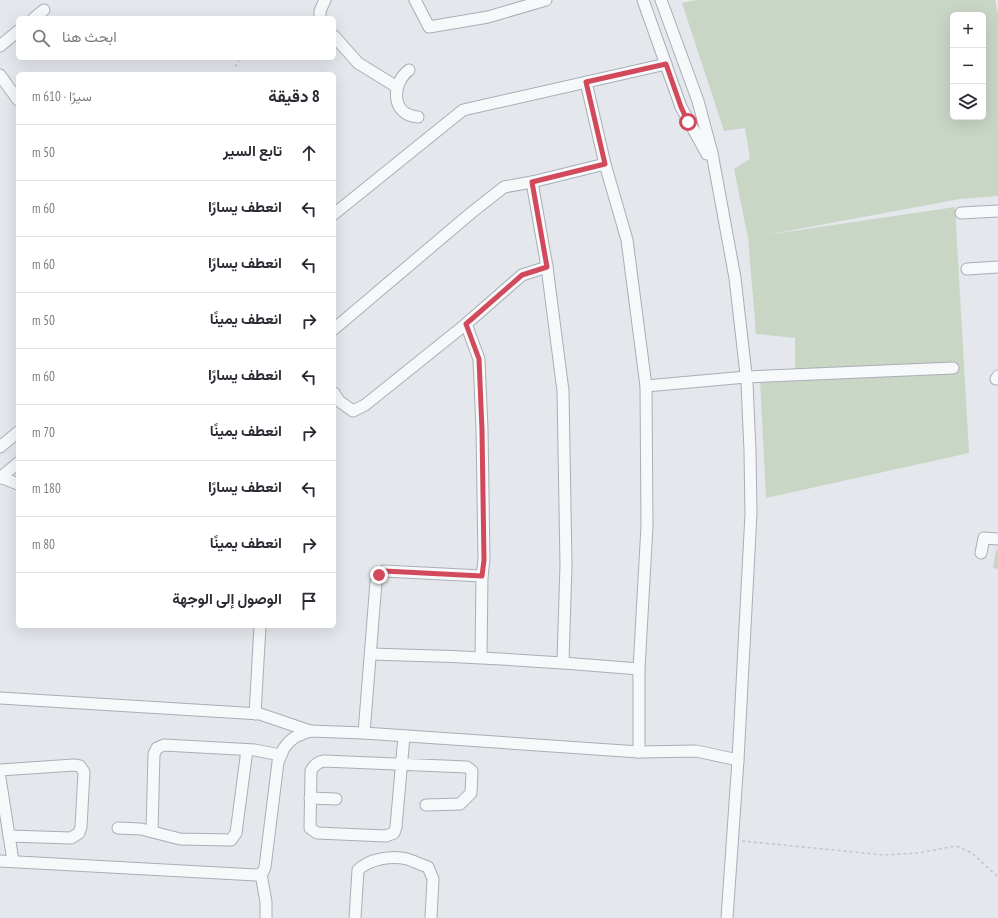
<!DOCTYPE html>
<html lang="ar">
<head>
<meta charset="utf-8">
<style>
	:root { --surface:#fff; --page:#f7f7f7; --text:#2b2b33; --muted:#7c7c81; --line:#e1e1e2 }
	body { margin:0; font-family:"PT Sans Narrow",Vazirmatn,sans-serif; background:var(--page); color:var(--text); direction:rtl }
	.controls { position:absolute; right:12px; top:12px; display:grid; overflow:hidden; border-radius:6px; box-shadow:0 4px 16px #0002 }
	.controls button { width:36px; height:36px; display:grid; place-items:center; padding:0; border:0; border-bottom:1px solid var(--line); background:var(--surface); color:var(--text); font:20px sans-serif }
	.stop { position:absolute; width:12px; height:12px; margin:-9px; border:3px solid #d1495b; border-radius:50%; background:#fff }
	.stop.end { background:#d1495b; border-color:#fff; box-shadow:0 1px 4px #0008 }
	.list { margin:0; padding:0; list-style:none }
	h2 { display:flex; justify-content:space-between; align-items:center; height:52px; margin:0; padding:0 16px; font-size:17px }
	h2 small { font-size:13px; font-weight:400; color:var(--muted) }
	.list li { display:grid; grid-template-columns:26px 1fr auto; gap:12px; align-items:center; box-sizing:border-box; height:56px; padding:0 16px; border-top:1px solid var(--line) }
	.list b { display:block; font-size:15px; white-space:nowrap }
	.list em { font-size:13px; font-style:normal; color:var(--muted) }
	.icon { flex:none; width:22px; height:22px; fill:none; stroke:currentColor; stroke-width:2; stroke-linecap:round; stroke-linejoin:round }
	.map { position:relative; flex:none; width:998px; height:918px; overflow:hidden; direction:ltr }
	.search { position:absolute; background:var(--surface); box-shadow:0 4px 16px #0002; left:16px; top:16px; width:320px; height:44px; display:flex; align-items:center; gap:10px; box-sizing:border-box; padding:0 14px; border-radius:6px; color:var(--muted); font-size:15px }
	.panel { position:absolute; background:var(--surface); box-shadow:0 4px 16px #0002; left:16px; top:72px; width:320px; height:556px; border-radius:6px; direction:rtl }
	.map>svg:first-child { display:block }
	.green { fill:#c9d6c5; fill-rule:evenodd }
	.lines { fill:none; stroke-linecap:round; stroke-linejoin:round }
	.minor-casing { stroke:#a9aeb7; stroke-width:13 }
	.path { stroke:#c2c5cb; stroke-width:1.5; stroke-dasharray:3 3; stroke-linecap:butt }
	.minor { stroke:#f7f8fa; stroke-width:11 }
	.route { stroke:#d1495b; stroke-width:5 }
</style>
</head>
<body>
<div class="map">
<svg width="998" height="918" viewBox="0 0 998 918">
	<rect width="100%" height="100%" fill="#e4e7ec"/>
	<g class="green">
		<path d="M696,0H995L998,14V196L960,199L766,235L955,207L969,453L766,498L760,379L795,373V338L756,334L748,238L734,169L750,159L745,128L724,131L682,3ZM953,15H983V117H953Z"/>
		<polygon points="996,550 998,550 998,569 993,568"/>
	</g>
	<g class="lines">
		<g class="minor-casing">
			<g id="minor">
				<polyline points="415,0 429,27 488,17 546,0"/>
				<polyline points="643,0 681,107 707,154"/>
				<polyline points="661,0 698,101 712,153 735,278 747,383 750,451 751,514 738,760 727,918"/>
				<polyline points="34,18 44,10"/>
				<polyline points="320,18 320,11 325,0"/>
				<polyline points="334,36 358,63 397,87"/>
				<polyline points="0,46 18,31"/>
				<path d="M409,70C391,84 391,115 418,117"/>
				<polyline points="0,75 18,100"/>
				<polyline points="586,82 605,164 627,240 646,386 647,526 639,669 639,752"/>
				<polyline points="532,182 547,267 563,391 566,565 563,662"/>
				<polyline points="961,213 998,211"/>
				<polyline points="334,214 463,110 666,64"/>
				<polyline points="967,269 998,267"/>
				<polyline points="334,329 471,213 504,187 532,182 605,164"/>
				<polyline points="996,379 998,376"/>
				<polyline points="646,386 746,377 953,368"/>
				<polyline points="334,393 339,401 353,411 365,405 466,324 522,275 547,267"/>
				<polyline points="0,447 18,432"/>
				<polyline points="0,477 18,484"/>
				<polyline points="0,478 18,463"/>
				<polyline points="981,553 984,538 998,539"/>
				<path d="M371,654C461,656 550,661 639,669"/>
				<polyline points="481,657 482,576"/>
				<polyline points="0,698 260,714 310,731"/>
				<polyline points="255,714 260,626"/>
				<polyline points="364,733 376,582 379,575 384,571 482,576 484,560 482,429 479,359 466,324"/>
				<path d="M404,736L396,827L394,833L386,836L317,833L310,828L311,771C314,765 318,762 324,761L467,767L472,771L471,793L460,804L426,805"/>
				<polyline points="0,770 74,765 80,766 84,772 81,827 79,833 71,838 9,836"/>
				<polyline points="0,778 13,861"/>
				<polyline points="310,798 336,799"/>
				<polyline points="118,828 141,829 180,839 231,840 236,833 247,750"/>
				<polyline points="152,831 154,754 157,748 164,745 255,750 280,755"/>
				<polyline points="0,861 258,875 263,872 265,867 278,762 284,748 289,742 295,737 310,731 364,733 639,752 696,751 738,760"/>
				<polyline points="261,874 266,902 266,918"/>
				<path d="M355,918L358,870C369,859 392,855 407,859C414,861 421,865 428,867L433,879L431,918"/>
			</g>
		</g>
		<g class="path">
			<polyline points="235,67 240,58"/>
			<polyline points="742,841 885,855 918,853 956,846 972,853 998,877"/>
		</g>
		<use href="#minor" class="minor"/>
	</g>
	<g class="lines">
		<polyline class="route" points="379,575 384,571 482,576 484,560 482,430 479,359 466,324 522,275 547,267 532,182 605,164 586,82 666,64 681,107 688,122"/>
	</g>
</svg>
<div class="controls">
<button>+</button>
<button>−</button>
<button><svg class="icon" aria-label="layers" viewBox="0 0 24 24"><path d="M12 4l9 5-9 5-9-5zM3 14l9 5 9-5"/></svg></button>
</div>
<div class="stop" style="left:688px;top:122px"></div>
<div class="stop end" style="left:379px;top:575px"></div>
<div class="search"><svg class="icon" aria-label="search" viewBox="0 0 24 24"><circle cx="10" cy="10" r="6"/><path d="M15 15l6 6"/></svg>ابحث هنا</div>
<section class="panel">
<h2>8 دقيقة<small>سيرًا · 610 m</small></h2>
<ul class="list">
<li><svg class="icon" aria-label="ahead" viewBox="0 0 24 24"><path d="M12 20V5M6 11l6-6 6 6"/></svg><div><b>تابع السير</b></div><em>50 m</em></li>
<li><svg class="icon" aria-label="left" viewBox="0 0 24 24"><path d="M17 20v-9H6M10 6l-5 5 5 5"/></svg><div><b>انعطف يسارًا</b></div><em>60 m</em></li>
<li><svg class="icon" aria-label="left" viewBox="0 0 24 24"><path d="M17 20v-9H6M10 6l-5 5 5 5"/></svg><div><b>انعطف يسارًا</b></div><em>60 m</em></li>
<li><svg class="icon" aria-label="right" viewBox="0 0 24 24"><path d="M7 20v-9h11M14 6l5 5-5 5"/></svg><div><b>انعطف يمينًا</b></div><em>50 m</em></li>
<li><svg class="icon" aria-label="left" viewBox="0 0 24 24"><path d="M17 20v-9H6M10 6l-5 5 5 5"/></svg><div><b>انعطف يسارًا</b></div><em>60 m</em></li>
<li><svg class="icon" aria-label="right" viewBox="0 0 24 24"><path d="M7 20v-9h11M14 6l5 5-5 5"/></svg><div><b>انعطف يمينًا</b></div><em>70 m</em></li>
<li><svg class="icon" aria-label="left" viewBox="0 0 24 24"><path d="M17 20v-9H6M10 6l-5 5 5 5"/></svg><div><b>انعطف يسارًا</b></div><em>180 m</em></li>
<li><svg class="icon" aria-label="right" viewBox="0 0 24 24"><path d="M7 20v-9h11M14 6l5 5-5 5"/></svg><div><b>انعطف يمينًا</b></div><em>80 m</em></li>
<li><svg class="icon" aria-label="arrive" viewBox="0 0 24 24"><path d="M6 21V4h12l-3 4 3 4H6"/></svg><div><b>الوصول إلى الوجهة</b></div></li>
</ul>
</section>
</div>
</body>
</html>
